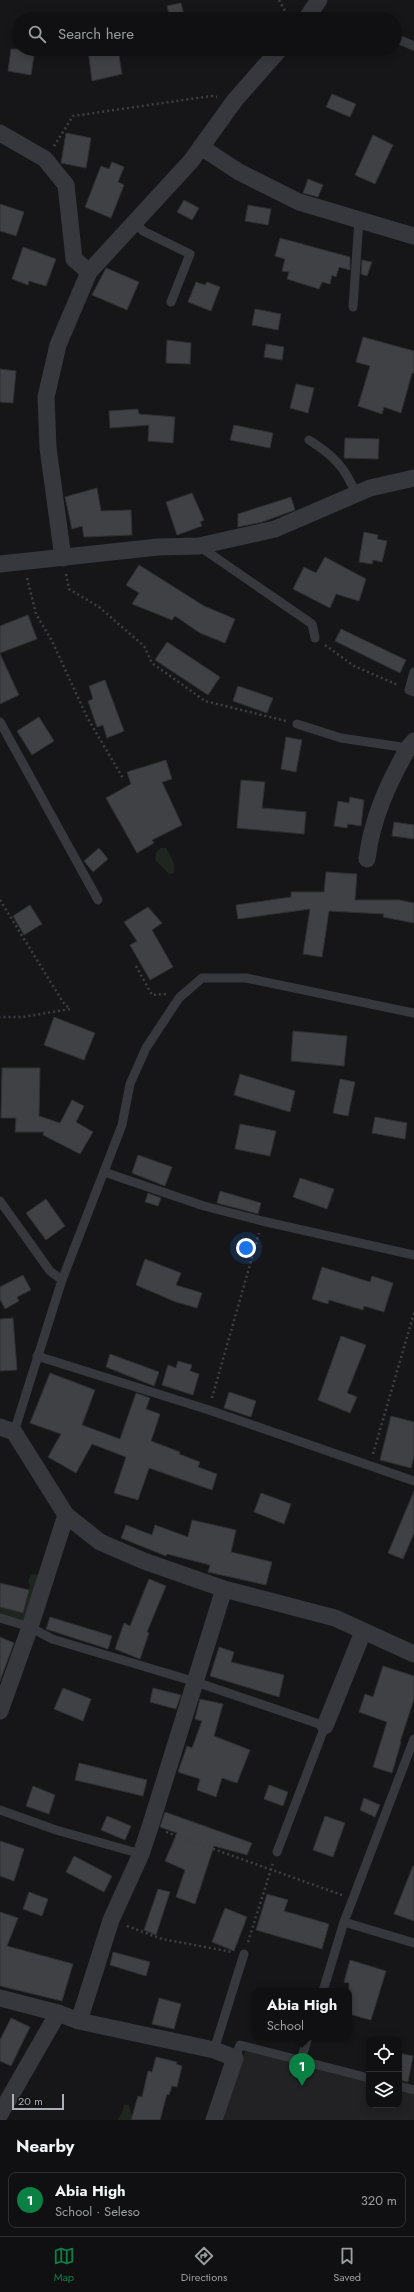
<!DOCTYPE html>
<html lang="en">
<head>
<meta charset="utf-8">
<style>
	:root { --surface:#101012; --page:#19191b; --text:#f1f3f6; --muted:#9c9d9f; --line:#303032; --accent:#0b8043 }
	body { margin:0; font-family:Jost,sans-serif; background:var(--page); color:var(--text) }
	.controls { position:absolute; right:12px; bottom:12px; display:grid; overflow:hidden; border-radius:8px; box-shadow:0 2px 10px #0003 }
	.controls button { width:36px; height:36px; display:grid; place-items:center; padding:0; border:0; border-bottom:1px solid var(--line); background:var(--surface); color:var(--text); font:20px sans-serif }
	.scale { position:absolute; left:12px; bottom:10px; width:52px; box-sizing:border-box; padding-left:4px; border:2px solid #a8adb8; border-top:0; font-size:11px; line-height:14px; white-space:nowrap; color:#a8adb8; -webkit-text-stroke:3px #111113; paint-order:stroke }
	.you { position:absolute; left:246px; top:1248px; width:14px; height:14px; margin:-10px; border:3px solid #fff; border-radius:50%; background:#1a73e8; box-shadow:0 0 0 6px #1a73e833 }
	.badge { display:grid; place-items:center; width:26px; height:26px; border-radius:50%; background:var(--accent); color:#fff; font-size:13px; font-weight:700 }
	.pin { position:absolute; translate:-50% -33px; filter:drop-shadow(0 1px 2px #0008) }
	.pin::after { content:''; position:absolute; top:21px; width:14px; height:12px; background:inherit; clip-path:polygon(0 0,100% 0,50% 100%) }
	.popup { position:absolute; left:252px; top:1988px; width:100px; height:52px; box-sizing:border-box; display:grid; place-content:center; border-radius:8px; background:var(--surface); filter:drop-shadow(0 1px 3px #0005); font-size:13px; white-space:nowrap; color:var(--muted) }
	.popup b { font-size:15px; color:var(--text) }
	.popup::after { content:''; position:absolute; left:50%; top:100%; margin-left:-8px; border:8px solid transparent; border-top-color:var(--surface) }
	.list { margin:0; padding:0; list-style:none }
	h2 { display:flex; justify-content:space-between; align-items:center; height:52px; margin:0; padding:0 16px; font-size:17px }
	h2 small { font-size:13px; font-weight:400; color:var(--muted) }
	.list li { display:grid; grid-template-columns:26px 1fr auto; gap:12px; align-items:center; box-sizing:border-box; height:56px; margin:0 8px 8px; padding:0 8px; border:1px solid var(--line); border-radius:8px }
	.list b { display:block; font-size:15px; white-space:nowrap }
	.list p { margin:0; font-size:13px; white-space:nowrap; color:var(--muted) }
	.list em { font-size:13px; font-style:normal; color:var(--muted) }
	.icon { flex:none; width:22px; height:22px; fill:none; stroke:currentColor; stroke-width:2; stroke-linecap:round; stroke-linejoin:round }
	.map { position:relative; flex:none; width:414px; height:2120px; overflow:hidden }
	.search { position:absolute; background:var(--surface); box-shadow:0 2px 10px #0003; left:12px; right:12px; top:12px; height:44px; display:flex; align-items:center; gap:10px; box-sizing:border-box; padding:0 14px; border-radius:22px; color:var(--muted); font-size:15px }
	.sheet { height:116px; background:var(--surface) }
	nav { display:flex; justify-content:space-around; align-items:center; box-sizing:border-box; height:56px; border-top:1px solid var(--line); background:var(--surface); font-size:11px; color:var(--muted) }
	nav a { display:grid; justify-items:center; gap:2px }
	nav .on { color:var(--accent) }
	.map>svg:first-child { display:block }
	.built { fill:#222225 }
	.green { fill:#1e261f }
	.building { fill:#404145; stroke:#303034 }
	.lines { fill:none; stroke-linecap:round; stroke-linejoin:round }
	.path { stroke:#3d3f44; stroke-width:2.5; stroke-dasharray:2 3; stroke-linecap:butt }
	.lane { stroke:#37383d; stroke-width:9 }
	.street { stroke:#37383d; stroke-width:17 }
</style>
</head>
<body>
<div class="map">
<svg width="414" height="2120" viewBox="0 0 414 2120">
	<rect width="100%" height="100%" fill="#161618"/>
	<polygon class="built" points="245,2051 369,2082 369,2105 399,2105 399,2089 414,2093 414,2120 223,2120"/>
	<g class="green">
		<path d="M161,848H166C170,855 176,863 174,873L169,874L155,860L156,852Z"/>
		<polygon points="35,1574 40,1575 27,1623 0,1615 0,1607 23,1613 30,1585 28,1582 31,1575"/>
		<polygon points="124,2105 129,2105 132,2116 131,2120 117,2120 122,2113"/>
	</g>
	<g class="building">
		<polygon points="181,3 185,19 170,19 167,6"/>
		<polygon points="11,49 35,49 31,75 8,71"/>
		<polygon points="88,49 118,49 122,74 92,81"/>
		<polygon points="332,94 356,104 350,117 326,107"/>
		<polygon points="66,133 91,138 86,168 61,163"/>
		<polygon points="373,135 393,145 375,184 355,175"/>
		<polygon points="112,162 124,167 118,182 124,185 111,218 85,207 101,166 109,169"/>
		<polygon points="308,179 323,185 318,197 303,193"/>
		<polygon points="184,200 199,208 192,220 177,212"/>
		<polygon points="0,204 24,212 16,236 0,231"/>
		<polygon points="248,205 271,209 268,225 245,221"/>
		<polygon points="280,238 350,257 350,270 339,267 336,277 332,275 330,284 322,282 319,289 287,279 289,272 282,271 285,259 275,256"/>
		<polygon points="23,247 56,259 46,286 29,281 28,285 12,279"/>
		<polygon points="362,260 372,262 367,276 361,274"/>
		<polygon points="106,268 139,282 127,310 92,295"/>
		<polygon points="196,282 205,285 207,282 220,287 211,311 188,302"/>
		<polygon points="255,309 281,314 278,330 252,325"/>
		<polygon points="363,337 414,351 414,373 412,373 401,413 384,407 382,414 358,406 370,366 356,362"/>
		<polygon points="167,340 191,343 190,364 166,363"/>
		<polygon points="266,344 284,347 282,360 264,357"/>
		<polygon points="0,369 16,371 13,403 0,402"/>
		<polygon points="296,384 314,388 308,413 290,408"/>
		<polygon points="138,409 139,414 175,417 173,443 148,441 149,425 110,428 109,411"/>
		<polygon points="234,425 273,433 270,448 230,440"/>
		<polygon points="345,438 379,439 378,459 344,458"/>
		<polygon points="97,488 101,511 131,510 132,535 84,537 82,526 72,529 65,497"/>
		<polygon points="192,493 204,520 200,522 202,526 177,535 166,502"/>
		<polygon points="291,497 295,510 262,522 238,527 238,514"/>
		<polygon points="364,532 378,535 377,539 387,541 382,562 373,560 372,564 359,562"/>
		<polygon points="325,557 366,579 359,601 336,594 330,608 293,589 304,567 316,573"/>
		<polygon points="139,565 204,606 235,619 225,643 200,633 175,616 172,620 132,604 139,593 126,585"/>
		<polygon points="28,615 37,639 0,653 0,626"/>
		<polygon points="341,629 406,660 400,673 335,641"/>
		<polygon points="167,642 220,677 208,695 155,660"/>
		<polygon points="0,654 19,695 0,704"/>
		<polygon points="105,680 124,731 107,738 103,725 97,727 88,701 93,699 89,686"/>
		<polygon points="238,686 273,698 267,713 233,701"/>
		<polygon points="39,717 54,741 32,755 17,731"/>
		<polygon points="286,737 302,740 296,772 281,769"/>
		<polygon points="166,760 172,779 162,782 182,825 152,840 154,843 137,853 106,798 131,784 127,772"/>
		<polygon points="241,780 265,782 262,808 306,812 304,834 237,828"/>
		<polygon points="350,797 364,800 361,826 348,824 347,828 334,826 338,801 349,803"/>
		<polygon points="394,822 414,825 414,839 392,836"/>
		<polygon points="99,848 108,859 93,872 84,861"/>
		<polygon points="326,872 357,874 355,900 399,900 414,903 414,923 383,917 384,914 329,911 322,957 303,954 310,909 238,919 236,905 291,897 291,892 324,892"/>
		<polygon points="30,905 42,924 24,935 13,916"/>
		<polygon points="148,907 162,923 152,930 173,967 150,980 130,945 137,941 124,922"/>
		<polygon points="54,1017 95,1033 84,1060 44,1045"/>
		<polygon points="293,1031 347,1036 344,1066 291,1061"/>
		<polygon points="2,1068 40,1068 39,1116 60,1123 72,1100 84,1106 76,1122 93,1132 80,1154 43,1135 44,1132 15,1132 16,1118 1,1118"/>
		<polygon points="240,1074 295,1091 290,1112 234,1095"/>
		<polygon points="340,1079 355,1082 348,1116 333,1113"/>
		<polygon points="375,1117 407,1123 405,1139 372,1133"/>
		<polygon points="240,1124 276,1131 270,1156 235,1149"/>
		<polygon points="138,1155 172,1167 165,1186 132,1173"/>
		<polygon points="300,1178 334,1189 327,1209 293,1197"/>
		<polygon points="220,1191 261,1203 258,1214 217,1203"/>
		<polygon points="148,1193 161,1198 158,1206 145,1202"/>
		<polygon points="46,1199 65,1226 46,1240 26,1213"/>
		<polygon points="145,1259 181,1273 176,1285 202,1293 197,1308 176,1302 136,1285"/>
		<polygon points="322,1267 370,1282 372,1276 393,1283 384,1312 364,1306 363,1310 329,1300 328,1304 312,1299"/>
		<polygon points="23,1275 31,1290 17,1297 19,1301 5,1309 0,1299 0,1287"/>
		<polygon points="13,1318 17,1370 0,1371 0,1319"/>
		<polygon points="341,1336 366,1345 347,1393 357,1397 350,1413 318,1400"/>
		<polygon points="110,1354 159,1372 154,1386 106,1367"/>
		<polygon points="178,1361 192,1365 190,1371 199,1374 193,1395 162,1385 168,1365 176,1368"/>
		<polygon points="50,1373 95,1390 82,1425 120,1439 136,1393 150,1398 146,1409 160,1414 151,1441 180,1452 179,1454 200,1462 198,1467 217,1474 212,1490 149,1468 138,1500 114,1493 126,1457 92,1444 76,1473 48,1457 61,1434 30,1423"/>
		<polygon points="229,1392 256,1401 251,1417 224,1408"/>
		<polygon points="391,1416 414,1422 414,1456 411,1468 380,1460"/>
		<polygon points="414,1491 414,1533 403,1559 388,1553"/>
		<polygon points="261,1493 291,1504 284,1524 254,1512"/>
		<polygon points="192,1520 236,1530 231,1552 272,1562 266,1585 208,1572 210,1565 167,1554 166,1556 121,1538 126,1525 152,1535 155,1525 188,1537"/>
		<polygon points="149,1579 166,1586 147,1632 149,1633 140,1659 115,1649 124,1623 130,1626"/>
		<polygon points="0,1583 29,1590 23,1613 0,1607"/>
		<polygon points="50,1617 112,1636 108,1649 46,1629"/>
		<polygon points="0,1637 14,1643 0,1681"/>
		<polygon points="219,1647 234,1652 231,1662 284,1675 279,1697 210,1676"/>
		<polygon points="383,1666 414,1676 414,1699 400,1742 401,1742 392,1773 373,1767 387,1722 359,1712 365,1694 373,1697"/>
		<polygon points="63,1688 91,1699 83,1721 54,1709"/>
		<polygon points="153,1688 181,1695 176,1709 150,1702"/>
		<polygon points="200,1699 223,1704 214,1736 250,1750 237,1783 222,1778 216,1797 197,1790 200,1779 178,1772 187,1746 192,1748 202,1721 195,1719"/>
		<polygon points="79,1763 147,1780 143,1796 75,1780"/>
		<polygon points="269,1785 288,1792 283,1806 264,1799"/>
		<polygon points="33,1786 55,1795 49,1814 26,1806"/>
		<polygon points="364,1798 380,1805 375,1817 360,1810"/>
		<polygon points="165,1812 252,1843 247,1855 214,1846 195,1904 176,1897 185,1870 165,1861 177,1833 160,1827"/>
		<polygon points="107,1816 131,1826 125,1840 101,1830"/>
		<polygon points="325,1816 345,1823 333,1857 313,1850"/>
		<polygon points="0,1841 24,1849 14,1881 0,1876"/>
		<polygon points="74,1856 112,1876 104,1892 66,1872"/>
		<polygon points="413,1866 414,1866 414,1921 394,1914"/>
		<polygon points="158,1889 170,1892 156,1935 144,1930"/>
		<polygon points="29,1892 48,1899 42,1916 23,1909"/>
		<polygon points="267,1894 288,1900 284,1911 329,1924 322,1949 256,1930"/>
		<polygon points="225,1908 247,1917 234,1951 212,1942"/>
		<polygon points="0,1912 18,1918 7,1946 73,1964 62,2001 0,1986"/>
		<polygon points="113,1952 150,1962 146,1976 110,1965"/>
		<polygon points="350,1960 386,1971 371,2020 349,2014 349,1983 344,1982"/>
		<polygon points="159,1998 181,2004 174,2029 152,2024"/>
		<polygon points="11,2018 30,2027 11,2066 0,2061 0,2040"/>
		<polygon points="399,2053 413,2056 408,2082 399,2080"/>
		<polygon points="156,2057 177,2062 176,2064 182,2066 177,2087 172,2086 169,2095 167,2094 160,2120 131,2120 138,2096 142,2097 148,2071 152,2072"/>
	</g>
	<g class="lines">
		<g class="path">
			<polyline points="279,0 288,17"/>
			<polyline points="54,146 73,116 211,96 217,97"/>
			<polyline points="66,574 69,589 99,607 144,646 152,663 205,701 286,721"/>
			<polyline points="27,578 36,614 52,641 87,717 124,780"/>
			<polyline points="325,645 354,666 398,685"/>
			<polyline points="0,900 63,1002 70,1009 23,1017 0,1017"/>
			<polyline points="136,966 152,995 166,994"/>
			<polyline points="212,1398 259,1233"/>
			<polyline points="373,1454 414,1313"/>
			<polyline points="166,1832 342,1895"/>
			<polyline points="127,1926 162,1939 232,1952"/>
			<polyline points="248,1942 273,1863"/>
		</g>
		<g class="lane">
			<polyline points="395,38 414,46"/>
			<polyline points="135,222 143,231 190,254 171,302"/>
			<polyline points="353,307 359,220"/>
			<path d="M309,440C333,455 345,467 356,494"/>
			<polyline points="199,546 312,624 315,638"/>
			<polyline points="414,672 409,690 414,692"/>
			<polyline points="0,722 98,900"/>
			<polyline points="297,724 341,738 408,748"/>
			<polyline points="104,1172 204,1206 262,1221 414,1255"/>
			<polyline points="0,1201 50,1271 62,1280"/>
			<polyline points="37,1356 209,1410 414,1481"/>
			<polyline points="14,1432 62,1280 122,1125 130,1084 146,1048 179,998 202,978 246,978 414,1013"/>
			<polyline points="0,1618 30,1627 52,1639 196,1682 325,1726 277,1852"/>
			<polyline points="0,1810 56,1830 141,1854"/>
			<polyline points="344,1922 414,1943"/>
			<polyline points="323,1991 344,1922 414,1739"/>
			<polyline points="214,2050 244,1954"/>
			<polyline points="235,2058 240,2045 369,2078"/>
			<polyline points="301,2060 308,2037"/>
			<polyline points="399,2086 414,2090"/>
		</g>
		<g class="street">
			<polyline points="306,19 319,0"/>
			<polyline points="0,133 45,159 66,185 74,259 89,272"/>
			<polyline points="201,147 239,172 299,202 414,236"/>
			<polyline points="63,558 48,448 46,397 58,345 89,272 191,161 235,100 280,49"/>
			<polyline points="0,564 158,547 199,546 275,529 370,488 414,478"/>
			<path d="M367,859C372,818 388,784 408,748L414,741"/>
			<polyline points="0,1427 14,1432 66,1515 100,1542 144,1561 224,1589 335,1618 414,1654"/>
			<polyline points="0,1711 30,1627 66,1515"/>
			<polyline points="325,1726 363,1632"/>
			<polyline points="0,1998 58,2013 79,2021 214,2050 235,2058 214,2120"/>
			<polyline points="79,2021 111,1920 141,1854 150,1827 224,1589"/>
			<polyline points="0,2114 58,2013"/>
		</g>
	</g>
</svg>
<div class="controls">
<button><svg class="icon" aria-label="locate" viewBox="0 0 24 24"><circle cx="12" cy="12" r="6"/><path d="M12 2v4M12 18v4M2 12h4M18 12h4"/></svg></button>
<button><svg class="icon" aria-label="layers" viewBox="0 0 24 24"><path d="M12 4l9 5-9 5-9-5zM3 14l9 5 9-5"/></svg></button>
</div>
<div class="scale">20 m</div>
<div class="you"></div>
<div class="pin badge" style="left:302px;top:2086px">1</div>
<div class="popup"><b>Abia High</b>School</div>
<div class="search"><svg class="icon" aria-label="search" viewBox="0 0 24 24"><circle cx="10" cy="10" r="6"/><path d="M15 15l6 6"/></svg>Search here</div>
</div>
<section class="sheet">
<h2>Nearby<small></small></h2>
<ul class="list">
<li><span class="badge">1</span><div><b>Abia High</b><p>School · Seleso</p></div><em>320 m</em></li>
</ul>
</section>
<nav>
<a class="on"><svg class="icon" aria-label="map" viewBox="0 0 24 24"><path d="M3 6l6-2 6 2 6-2v14l-6 2-6-2-6 2zM9 4v14M15 6v14"/></svg>Map</a>
<a><svg class="icon" aria-label="directions" viewBox="0 0 24 24"><path d="M12 3l9 9-9 9-9-9zM9 14v-3h6M13 9l2 2-2 2"/></svg>Directions</a>
<a><svg class="icon" aria-label="saved" viewBox="0 0 24 24"><path d="M7 4h10v16l-5-4-5 4z"/></svg>Saved</a>
</nav>
</body>
</html>
